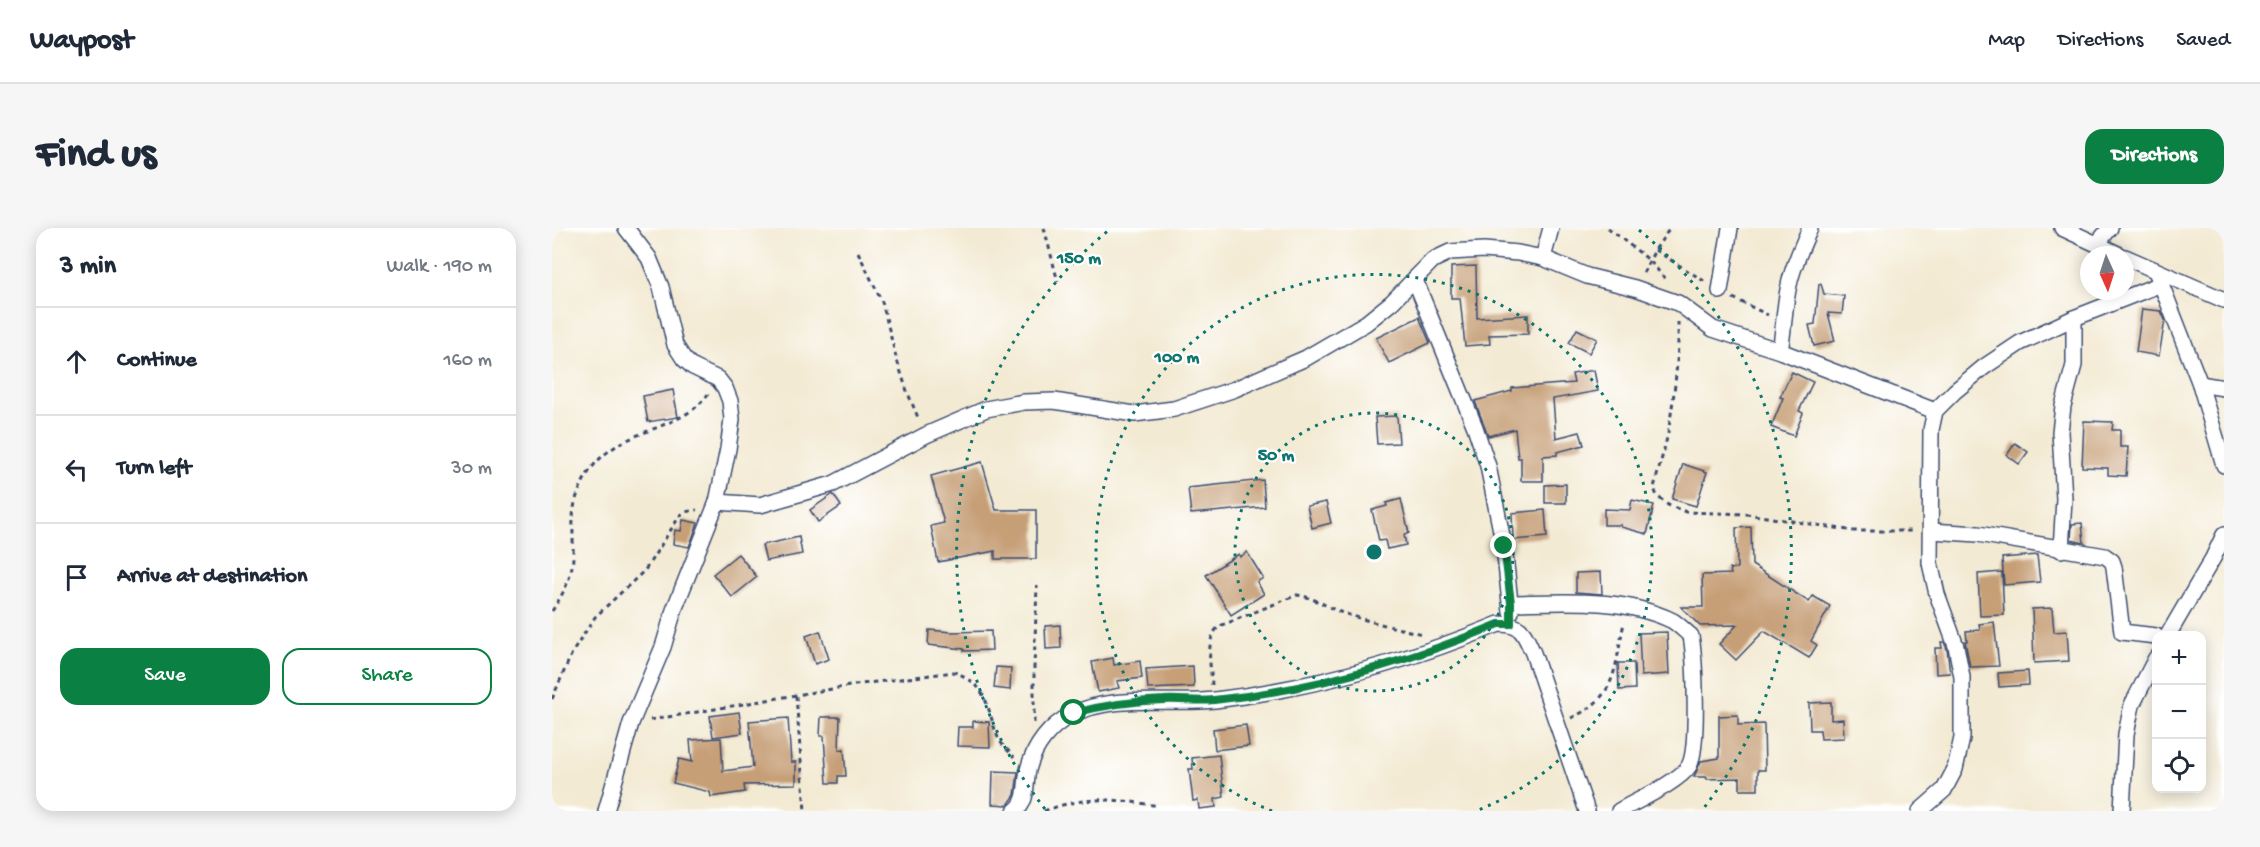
<!DOCTYPE html>
<html lang="en">
<head>
<meta charset="utf-8">
<style>
	:root { --surface:#fff; --page:#f6f6f7; --text:#1f2937; --muted:#747a83; --line:#e0e1e3; --accent:#0b8043 }
	body { margin:0; font-family:"Gochi Hand",sans-serif; background:var(--page); color:var(--text) }
	.controls { position:absolute; right:18px; bottom:18px; display:grid; overflow:hidden; border-radius:12px; box-shadow:0 3px 15px #0003 }
	.controls button { width:54px; height:54px; display:grid; place-items:center; padding:0; border:0; border-bottom:2px solid var(--line); background:var(--surface); color:var(--text); font:30px sans-serif }
	.compass { position:absolute; left:1528px; top:18px; width:54px; height:54px; border-radius:50%; background:var(--surface); box-shadow:0 3px 15px #0003; rotate:177deg }
	.stop { position:absolute; width:18px; height:18px; margin:-14px; border:4px solid #0b8043; border-radius:50%; background:#fff }
	.stop.end { background:#0b8043; border-color:#fff; box-shadow:0 2px 6px #0008 }
	.list { margin:0; padding:0; list-style:none }
	h2 { display:flex; justify-content:space-between; align-items:center; height:78px; margin:0; padding:0 24px; font-size:26px }
	h2 small { font-size:20px; font-weight:400; color:var(--muted) }
	.list li { display:grid; grid-template-columns:39px 1fr auto; gap:18px; align-items:center; box-sizing:border-box; height:108px; padding:0 24px; border-top:2px solid var(--line) }
	.list b { display:block; font-size:22px; white-space:nowrap }
	.list em { font-size:20px; font-style:normal; color:var(--muted) }
	.actions { display:flex; gap:12px; padding:18px 24px }
	.actions a { flex:1; padding:14px 0; border:2px solid var(--accent); border-radius:18px; text-align:center; font-size:21px; color:var(--accent) }
	.actions .main { background:var(--accent); color:#fff }
	.icon { flex:none; width:33px; height:33px; fill:none; stroke:currentColor; stroke-width:2; stroke-linecap:round; stroke-linejoin:round }
	.map { position:relative; flex:none; width:1672px; height:583px; overflow:hidden; border-radius:18px }
	header { display:flex; align-items:center; gap:36px; box-sizing:border-box; height:84px; padding:0 30px; background:var(--surface); border-bottom:2px solid var(--line) }
	header strong { font-size:28px }
	nav { display:flex; gap:33px; margin-inline-start:auto; font-size:21px }
	.intro { display:flex; align-items:center; justify-content:space-between; box-sizing:border-box; height:144px; padding:0 36px }
	h1 { margin:0; font-size:42px }
	.button { padding:15px 27px; border-radius:18px; background:var(--accent); color:#fff; font-size:21px; font-weight:700 }
	main { display:flex; gap:36px; padding:0 36px }
	aside { flex:1; background:var(--surface); border-radius:18px; box-shadow:0 3px 15px #0003 }
	.map>svg:first-child { display:block }
	.building { fill:#c69f77 }
	.lines { fill:none; stroke-linecap:round; stroke-linejoin:round }
	.minor-casing { stroke:#3b4b70; stroke-width:18 }
	.path { stroke:#3b4b70; stroke-width:3; stroke-dasharray:4.5 4.5; stroke-linecap:butt }
	.minor { stroke:#fff; stroke-width:15 }
	.route { stroke:#0b8043; stroke-width:8 }
	.ring { fill:none; stroke:#0f766e; stroke-width:3; stroke-dasharray:3 6 }
	.centre { fill:#0f766e; stroke:#fff; stroke-width:3 }
	.ring-label { font-size:18px; text-anchor:middle; font-weight:bold; fill:#0f766e; stroke:#fff; stroke-width:4.5; stroke-linejoin:round; paint-order:stroke }
</style>
</head>
<body>
<header>
<strong>Waypost</strong>
<nav><a>Map</a><a>Directions</a><a>Saved</a></nav>
</header>
<div class="intro"><h1>Find us</h1><a class="button">Directions</a></div>
<main>
<aside>
<h2>3 min<small>Walk · 190 m</small></h2>
<ul class="list">
<li><svg class="icon" aria-label="ahead" viewBox="0 0 24 24"><path d="M12 20V5M6 11l6-6 6 6"/></svg><div><b>Continue</b></div><em>160 m</em></li>
<li><svg class="icon" aria-label="left" viewBox="0 0 24 24"><path d="M17 20v-9H6M10 6l-5 5 5 5"/></svg><div><b>Turn left</b></div><em>30 m</em></li>
<li><svg class="icon" aria-label="arrive" viewBox="0 0 24 24"><path d="M6 21V4h12l-3 4 3 4H6"/></svg><div><b>Arrive at destination</b></div></li>
</ul>
<div class="actions"><a class="main">Save</a><a>Share</a></div>
</aside>
<div class="map">
<svg width="1672" height="583" viewBox="0 0 1672 583">
	<rect width="100%" height="100%" fill="#fff"/>
	<filter id="ink" filterUnits="userSpaceOnUse"><feTurbulence type="fractalNoise" baseFrequency=".0167" numOctaves="2"/><feDisplacementMap in="SourceGraphic" scale="12" xChannelSelector="R" yChannelSelector="G"/><feConvolveMatrix kernelMatrix="1 2 1 2 8 2 1 2 1" color-interpolation-filters="sRGB"/></filter>
	<filter id="wash" filterUnits="userSpaceOnUse"><feTurbulence type="fractalNoise" baseFrequency=".008" numOctaves="4" result="noise"/><feDisplacementMap in="SourceGraphic" scale="24" xChannelSelector="R" yChannelSelector="G"/><feGaussianBlur stdDeviation="1.35" result="paint"/><feColorMatrix in="noise" values="0 0 0 0 0 0 0 0 0 0 0 0 0 0 0 0 0 1.4 0 .05"/><feComposite in="paint" operator="in"/></filter>
	<g filter="url(#wash)">
		<rect width="100%" height="100%" fill="#f3ead3"/>
		<g id="blocks">
			<g class="building">
				<polygon points="924,38 925,90 976,87 976,106 937,107 938,116 913,118 908,70 899,70 899,39"/>
				<polygon points="1267,56 1269,56 1272,66 1292,68 1290,86 1276,85 1283,113 1262,118 1257,97 1263,96"/>
				<polygon points="1590,81 1609,83 1613,92 1607,128 1584,124"/>
				<polygon points="867,89 878,115 837,135 824,110"/>
				<polygon points="1025,101 1045,111 1037,125 1017,115"/>
				<polygon points="1042,142 1046,163 1001,171 1004,210 1028,204 1032,217 1005,224 1005,227 991,228 991,253 969,253 969,230 966,230 963,201 936,208 923,173 960,163 960,160 1022,155 1020,146"/>
				<polygon points="1240,144 1261,154 1247,183 1251,185 1242,208 1219,199 1231,170 1228,169"/>
				<polygon points="121,162 126,189 96,194 91,168"/>
				<polygon points="845,188 847,215 825,216 823,189"/>
				<polygon points="1532,193 1561,194 1560,202 1568,202 1568,219 1576,219 1574,248 1556,247 1556,240 1530,239"/>
				<polygon points="1463,215 1476,224 1467,236 1455,227"/>
				<polygon points="430,234 444,282 484,282 484,331 443,331 443,323 386,334 379,298 392,295 379,248"/>
				<polygon points="1131,236 1155,244 1144,278 1120,271"/>
				<polygon points="711,252 713,279 639,286 636,260"/>
				<polygon points="1014,256 1014,275 993,275 993,257"/>
				<polygon points="281,266 289,278 266,294 258,282"/>
				<polygon points="849,271 857,305 852,307 854,317 835,321 833,312 827,313 820,282 835,278 834,275"/>
				<polygon points="1080,272 1102,277 1095,306 1069,299 1069,297 1052,297 1052,281 1078,282"/>
				<polygon points="774,274 779,295 760,300 755,278"/>
				<polygon points="993,282 995,309 961,312 960,285"/>
				<polygon points="131,292 146,295 137,319 121,316 123,302 129,303"/>
				<polygon points="1530,295 1532,315 1519,312 1520,296"/>
				<polygon points="1199,299 1200,337 1257,374 1261,368 1278,378 1259,413 1265,417 1257,430 1212,403 1184,432 1167,416 1185,397 1148,398 1129,379 1151,379 1150,347 1179,346 1178,341 1185,340 1184,300"/>
				<polygon points="247,309 250,326 214,333 210,317"/>
				<polygon points="695,324 711,350 705,354 712,366 679,387 654,347 687,326 688,329"/>
				<polygon points="186,326 205,349 180,369 161,346"/>
				<polygon points="1485,327 1488,354 1452,357 1450,330"/>
				<polygon points="1049,344 1050,366 1024,364 1024,345"/>
				<polygon points="1450,344 1452,387 1428,388 1426,346"/>
				<polygon points="1500,380 1502,404 1515,403 1517,433 1482,435 1480,381"/>
				<polygon points="1442,394 1447,438 1418,439 1413,413 1415,413 1414,403 1428,402 1427,396"/>
				<polygon points="508,397 509,420 494,421 493,398"/>
				<polygon points="377,402 400,404 439,403 440,422 412,423 412,421 376,417"/>
				<polygon points="268,403 277,431 263,436 254,408"/>
				<polygon points="1115,404 1117,446 1089,448 1087,405"/>
				<polygon points="1389,414 1392,414 1395,421 1398,445 1384,446 1383,420 1390,420"/>
				<polygon points="561,430 562,437 588,433 590,450 565,453 567,460 546,464 540,434"/>
				<polygon points="1066,435 1082,435 1083,461 1067,462"/>
				<polygon points="641,438 642,459 596,461 594,441"/>
				<polygon points="444,439 459,440 458,462 442,460"/>
				<polygon points="1476,443 1477,457 1447,459 1446,445"/>
				<polygon points="1279,474 1279,492 1291,491 1292,510 1269,511 1268,502 1258,502 1257,475"/>
				<polygon points="187,484 190,505 161,509 158,488"/>
				<polygon points="1186,487 1186,497 1212,496 1213,542 1206,542 1206,562 1188,562 1188,550 1155,551 1154,549 1142,549 1149,533 1167,530 1167,488"/>
				<polygon points="269,489 288,489 287,522 292,521 294,548 286,548 286,555 275,555 272,508 268,508"/>
				<polygon points="236,490 239,534 244,534 244,556 192,557 193,564 159,569 158,564 121,555 127,531 140,534 138,512 169,510 171,543 201,539 197,493"/>
				<polygon points="421,493 437,494 438,519 405,518 406,499 421,499"/>
				<polygon points="694,497 697,518 663,522 661,501"/>
				<polygon points="667,527 672,569 663,571 664,579 647,581 646,572 641,573 637,541 641,541 640,530"/>
				<polygon points="441,543 466,544 463,567 456,577 440,576"/>
			</g>
		</g>
	</g>
	<g filter="url(#ink)">
		<use href="#blocks" fill-opacity="0" stroke="#3b4b70" stroke-width="1.5"/>
		<g class="lines">
			<g class="minor-casing">
				<g id="minor">
					<polyline points="1510,0 1568,27"/>
					<polyline points="1545,16 1558,0"/>
					<polyline points="1573,29 1672,72"/>
					<polyline points="991,30 999,0"/>
					<polyline points="1604,43 1648,156 1672,237"/>
					<polyline points="863,52 923,199 936,238 952,318 959,384"/>
					<polyline points="1168,63 1178,0"/>
					<path d="M1228,123C1232,101 1232,78 1237,57C1241,37 1250,19 1258,0"/>
					<polyline points="1648,156 1672,160"/>
					<polyline points="165,274 208,277 281,256 374,207 434,181 472,174 502,173 582,186 622,181 683,161 754,130 814,95 840,74 881,32 898,24 932,22 966,25 991,30 1035,48 1083,60 1126,75 1161,101 1228,123 1383,183"/>
					<polyline points="1379,303 1426,306 1553,328 1560,333 1562,339 1570,404 1604,408"/>
					<polyline points="1509,322 1512,271 1508,204 1511,178 1522,137 1522,90"/>
					<path d="M959,375C1012,374 1071,369 1121,393C1127,397 1133,403 1139,408C1143,430 1147,521 1137,538C1127,554 1084,573 1067,583"/>
					<polyline points="1616,407 1661,330 1672,307"/>
					<polyline points="54,583 79,495 111,419 122,382 165,274 176,221 180,191 178,173 173,160 166,151 141,139 132,131 123,117 109,59 97,30 74,0"/>
					<path d="M463,583C476,574 473,556 476,542C482,518 498,498 519,487C561,465 619,477 663,472C762,460 855,434 947,396C971,396 972,406 981,425L1035,583"/>
					<polyline points="1368,583 1392,562 1403,541 1410,510 1410,449 1404,418 1385,366 1378,335 1379,202 1383,183 1403,163 1432,139 1468,115 1522,90 1609,56"/>
					<polyline points="1570,583 1574,506 1580,477 1604,430"/>
				</g>
			</g>
			<g class="path">
				<polyline points="492,0 506,54"/>
				<polyline points="1056,0 1097,32 1116,54"/>
				<polyline points="1103,22 1152,53"/>
				<polyline points="306,24 330,74 344,129 355,163 367,192"/>
				<polyline points="1091,45 1103,22 1118,0"/>
				<polyline points="1181,70 1216,87"/>
				<path d="M1126,94C1127,131 1122,169 1116,205C1112,224 1106,242 1102,260L1105,268L1116,277L1134,284L1195,286L1302,303H1362"/>
				<path d="M0,383C11,366 21,348 21,327C22,293 16,279 35,247C64,198 130,205 156,166"/>
				<path d="M660,457C659,439 652,409 668,398L745,367C761,369 773,378 788,384C815,393 843,400 871,406"/>
				<polyline points="244,468 253,583"/>
				<polyline points="0,471 20,425 43,389 93,342 127,289 132,284 145,282"/>
				<path d="M1019,490C1066,469 1062,440 1072,395"/>
				<path d="M98,492L309,456L402,444C436,456 434,478 445,507C448,516 456,522 462,529"/>
				<polyline points="482,495 482,440 485,357"/>
				<path d="M492,583C535,567 562,571 607,578"/>
			</g>
			<use href="#minor" class="minor"/>
		</g>
	</g>
	<g class="lines" filter="url(#ink)">
		<path class="route" d="M522,485C552,477 581,473 612,472C629,471 646,474 662,472C761,462 856,434 947,396H959V375L952,318"/>
	</g>
	<g class="ring">
		<circle cx="822" cy="324" r="139"/>
		<path d="M720 583A278 278 0 1 1 924 583"/>
		<path d="M493 581A417 417 0 0 1 557 2M1087 2A417 417 0 0 1 1151 581"/>
	</g>
	<circle cx="822" cy="324" r="9" class="centre"/>
	<g class="ring-label">
		<text x="527" y="35">150 m</text>
		<text x="625" y="134">100 m</text>
		<text x="724" y="232">50 m</text>
	</g>
</svg>
<div class="controls">
<button>+</button>
<button>−</button>
<button><svg class="icon" aria-label="locate" viewBox="0 0 24 24"><circle cx="12" cy="12" r="6"/><path d="M12 2v4M12 18v4M2 12h4M18 12h4"/></svg></button>
</div>
<svg class="compass" viewBox="-18 -18 36 36"><path d="M0-13l5 13h-10z" fill="#e53935"/><path d="M0 13l5-13h-10z" fill="#747a83"/></svg>
<div class="stop" style="left:522px;top:485px"></div>
<div class="stop end" style="left:952px;top:318px"></div>
</div>
</main>
</body>
</html>
